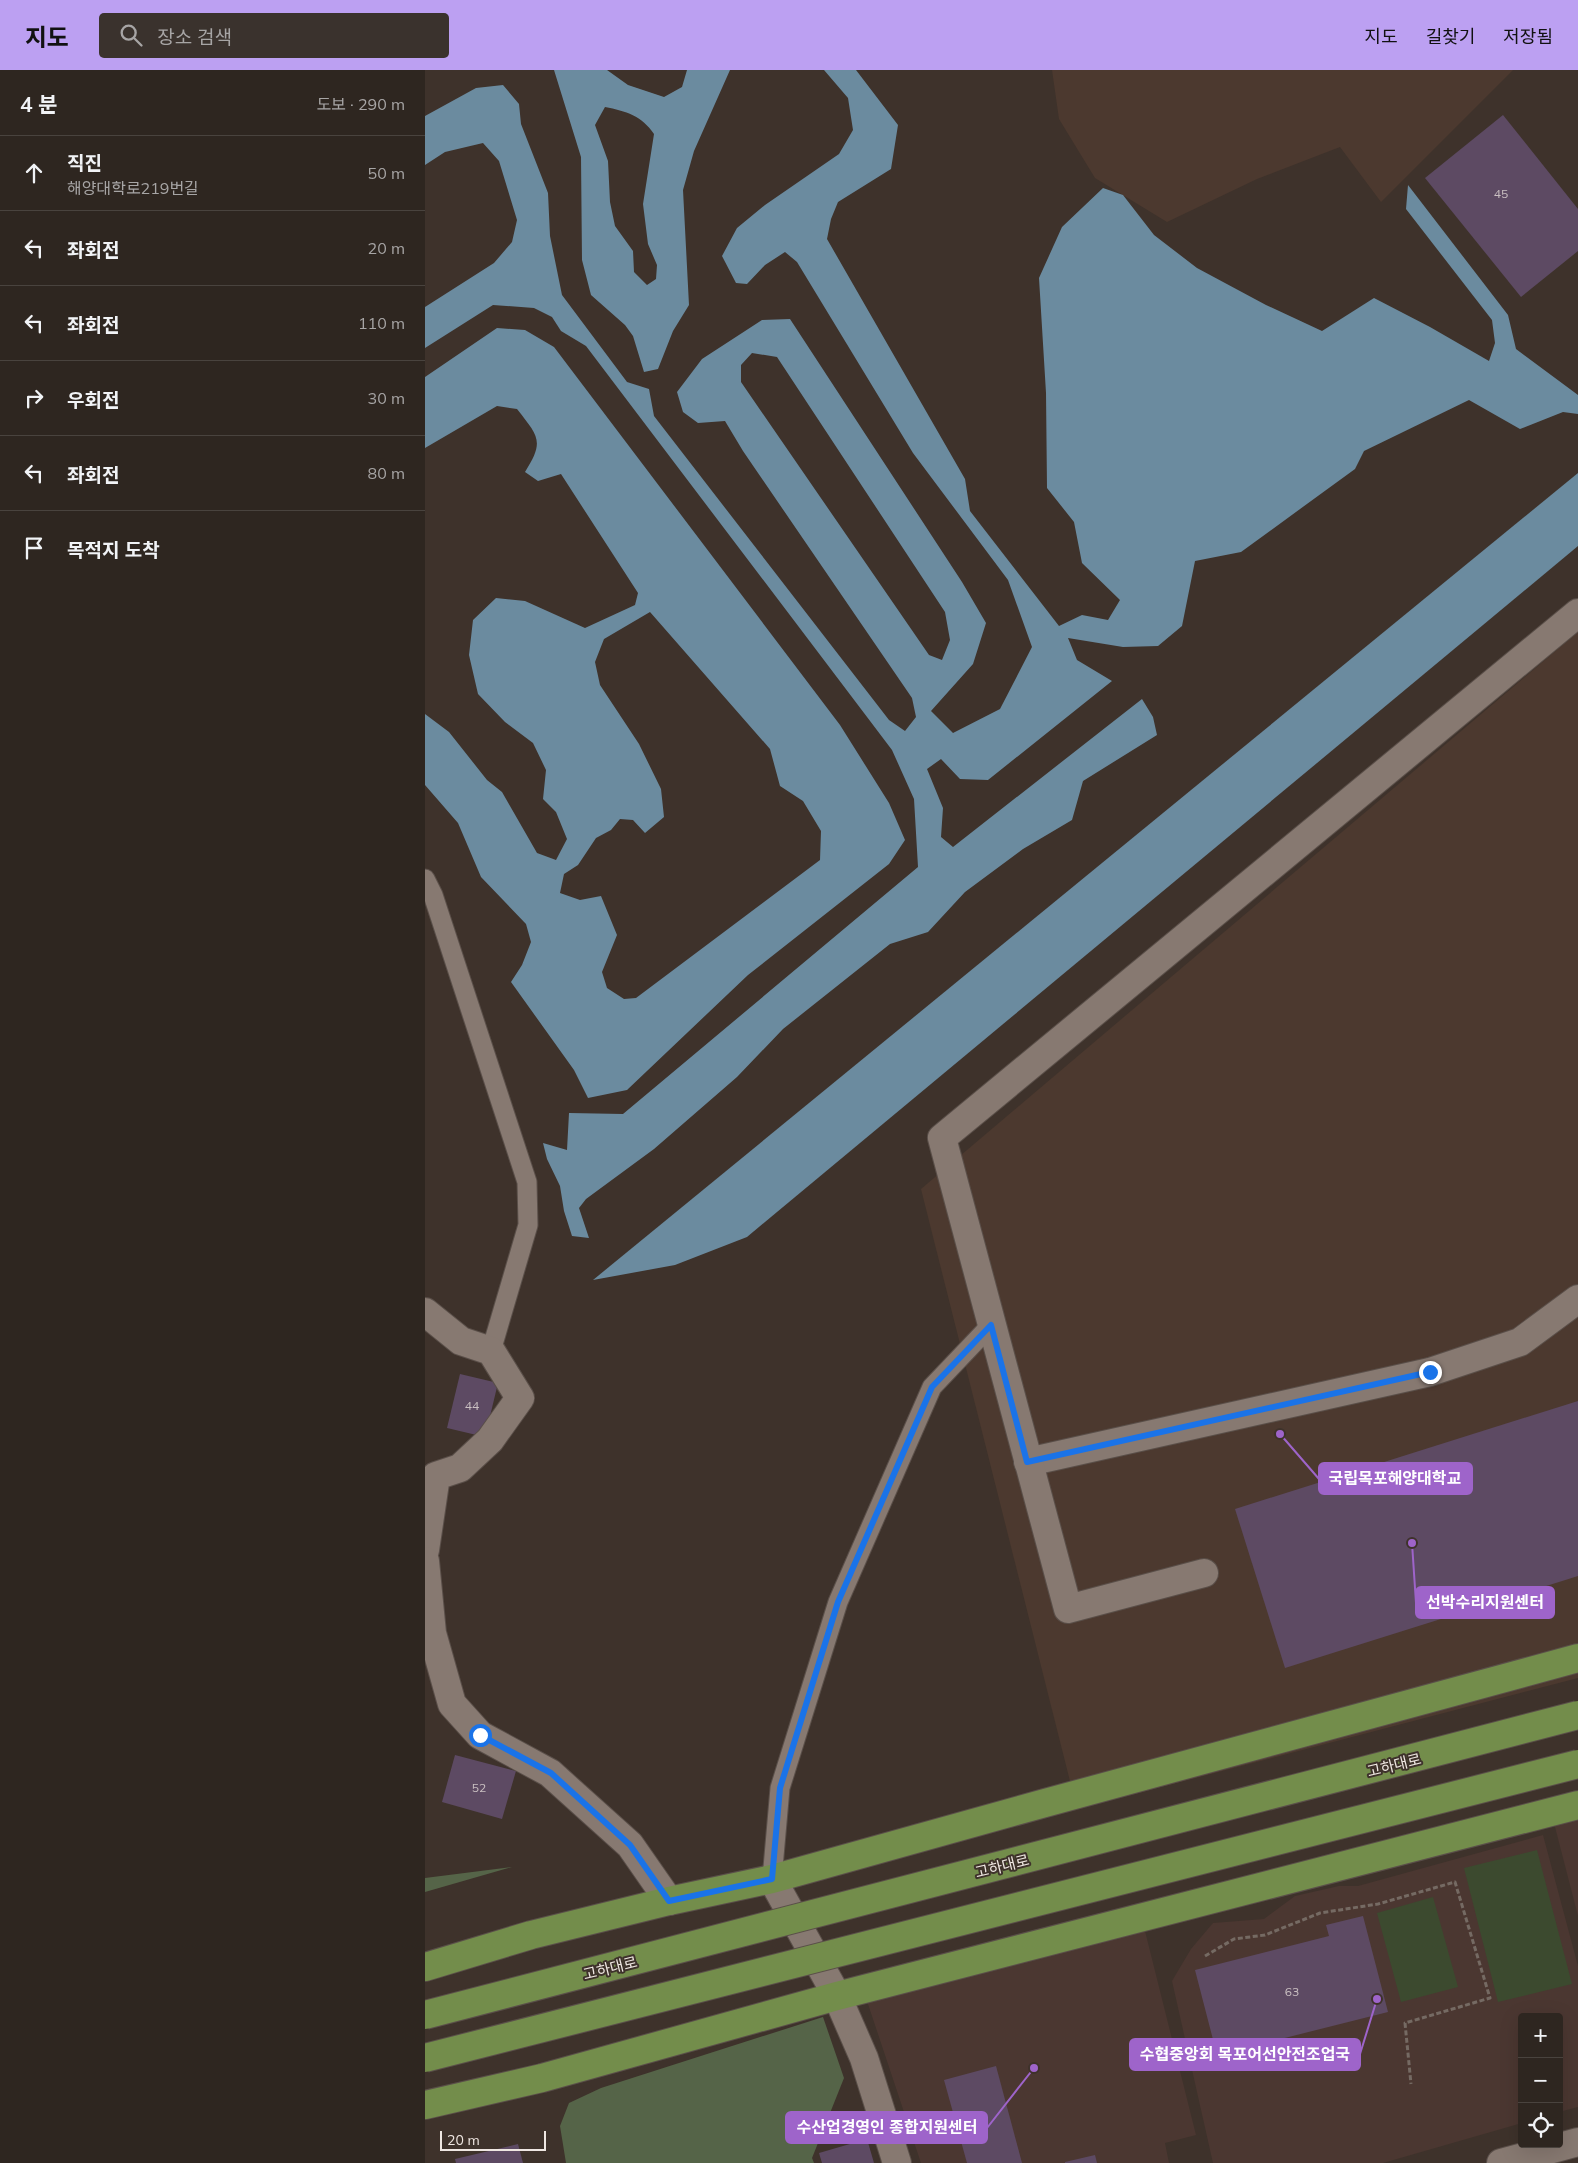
<!DOCTYPE html>
<html lang="ko">
<head>
<meta charset="utf-8">
<style>
	:root { --surface:#2e2620; --page:#3a322d; --text:#f1f3f6; --muted:#a7a5a5; --line:#49433e; --accent:#bca0f2 }
	body { margin:0; font-family:Mulish,"Noto Sans KR",sans-serif; background:var(--page); color:var(--text) }
	.controls { position:absolute; right:15px; bottom:15px; display:grid; overflow:hidden; border-radius:5px; box-shadow:0 5px 20px #0002 }
	.controls button { width:45px; height:45px; display:grid; place-items:center; padding:0; border:0; border-bottom:1px solid var(--line); background:var(--surface); color:var(--text); font:25px sans-serif }
	.scale { position:absolute; left:15px; bottom:12px; width:106px; box-sizing:border-box; padding-left:5px; border:2px solid #efe7e2; border-top:0; font-size:14px; line-height:18px; white-space:nowrap; color:#efe7e2; -webkit-text-stroke:4px #3e322b; paint-order:stroke }
	.stop { position:absolute; width:15px; height:15px; margin:-11px; border:4px solid #1a73e8; border-radius:50%; background:#fff }
	.stop.end { background:#1a73e8; border-color:#fff; box-shadow:0 1px 5px #0008 }
	.list { margin:0; padding:0; list-style:none }
	h2 { display:flex; justify-content:space-between; align-items:center; height:65px; margin:0; padding:0 20px; font-size:21px }
	h2 small { font-size:16px; font-weight:400; color:var(--muted) }
	.list li { display:grid; grid-template-columns:32px 1fr auto; gap:15px; align-items:center; box-sizing:border-box; height:75px; padding:0 20px; border-top:1px solid var(--line) }
	.list b { display:block; font-size:19px; white-space:nowrap }
	.list p { margin:0; font-size:16px; white-space:nowrap; color:var(--muted) }
	.list em { font-size:16px; font-style:normal; color:var(--muted) }
	.icon { flex:none; width:28px; height:28px; fill:none; stroke:currentColor; stroke-width:2; stroke-linecap:round; stroke-linejoin:round }
	.map { position:relative; flex:none; width:1153px; height:2093px; overflow:hidden }
	header { display:flex; align-items:center; gap:30px; box-sizing:border-box; height:70px; padding:0 25px; background:var(--accent); color:#111 }
	header strong { font-size:24px }
	nav { display:flex; gap:28px; margin-inline-start:auto; font-size:18px }
	.search { width:350px; height:45px; background:var(--page); display:flex; align-items:center; gap:12px; box-sizing:border-box; padding:0 18px; border-radius:5px; color:var(--muted); font-size:19px }
	main { display:flex }
	aside { flex:1; background:var(--surface) }
	.map>svg:first-child { display:block }
	.commercial { fill:#4b3731 }
	.built { fill:#4c392f }
	.green { fill:#3c4a2f }
	.forest { fill:#556448 }
	.water { fill:#6b8b9f; fill-rule:evenodd }
	.building { fill:#5d4a63 }
	.lines { fill:none; stroke-linecap:round; stroke-linejoin:round }
	.lane-casing { stroke:#5a4f49; stroke-width:21 }
	.street-casing { stroke:#5a4f49; stroke-width:30 }
	.secondary-casing { stroke:#5a4f49; stroke-width:30 }
	.primary-casing { stroke:#5a4f49; stroke-width:30 }
	.path { stroke:#756a63; stroke-width:3; stroke-dasharray:5 2.5; stroke-linecap:butt }
	.lane { stroke:#877971; stroke-width:19 }
	.street { stroke:#877971; stroke-width:28 }
	.secondary { stroke:#877971; stroke-width:28 }
	.primary { stroke:#738d4b; stroke-width:28 }
	.primary-bridge-casing { stroke:#5a4f49; stroke-width:30; stroke-linecap:butt }
	.primary-bridge { stroke:#738d4b; stroke-width:28 }
	.route { stroke:#1a73e8; stroke-width:6 }
	.labels { text-anchor:middle; dominant-baseline:central; stroke-width:4; stroke-linejoin:round; paint-order:stroke }
	.number-label { font-size:12px; fill:#cac0c2 }
	.street-label { font-size:15px; fill:#efe7e2; stroke:#3e322b }
	.leader { fill:none; stroke:#9e64ca; stroke-width:2 }
	.callout-dot { fill:#9e64ca; stroke:#3e322b; stroke-width:2 }
	.callout { fill:#9e64ca; stroke:#9e64ca; stroke-width:2 }
	.callout-label { font-size:16px; text-anchor:middle; font-weight:bold; fill:#fff }
</style>
</head>
<body>
<header>
<strong>지도</strong>
<div class="search"><svg class="icon" aria-label="search" viewBox="0 0 24 24"><circle cx="10" cy="10" r="6"/><path d="M15 15l6 6"/></svg>장소 검색</div>
<nav><a>지도</a><a>길찾기</a><a>저장됨</a></nav>
</header>
<main>
<aside>
<h2>4 분<small>도보 · 290 m</small></h2>
<ul class="list">
<li><svg class="icon" aria-label="ahead" viewBox="0 0 24 24"><path d="M12 20V5M6 11l6-6 6 6"/></svg><div><b>직진</b><p>해양대학로219번길</p></div><em>50 m</em></li>
<li><svg class="icon" aria-label="left" viewBox="0 0 24 24"><path d="M17 20v-9H6M10 6l-5 5 5 5"/></svg><div><b>좌회전</b></div><em>20 m</em></li>
<li><svg class="icon" aria-label="left" viewBox="0 0 24 24"><path d="M17 20v-9H6M10 6l-5 5 5 5"/></svg><div><b>좌회전</b></div><em>110 m</em></li>
<li><svg class="icon" aria-label="right" viewBox="0 0 24 24"><path d="M7 20v-9h11M14 6l5 5-5 5"/></svg><div><b>우회전</b></div><em>30 m</em></li>
<li><svg class="icon" aria-label="left" viewBox="0 0 24 24"><path d="M17 20v-9H6M10 6l-5 5 5 5"/></svg><div><b>좌회전</b></div><em>80 m</em></li>
<li><svg class="icon" aria-label="arrive" viewBox="0 0 24 24"><path d="M6 21V4h12l-3 4 3 4H6"/></svg><div><b>목적지 도착</b></div></li>
</ul>
</aside>
<div class="map">
<svg width="1153" height="2093" viewBox="0 0 1153 2093">
	<rect width="100%" height="100%" fill="#3e322b"/>
	<g class="commercial">
		<polygon points="1153,1747 1153,1846 1129,1753"/>
		<polygon points="1118,1765 1153,1896 1153,2037 1134,2042 1134,1947 1097,1947 1097,2053 958,2093 788,2093 747,1911 766,1879 788,1853 839,1849 870,1826 914,1816 933,1816"/>
		<polygon points="719,1857 771,2065 740,2073 744,2093 496,2093 442,1931"/>
	</g>
	<g class="built">
		<polygon points="627,0 1088,0 956,132 915,77 832,109 742,152 670,108 634,49"/>
		<polygon points="1153,562 1153,1608 652,1739 496,1119"/>
	</g>
	<g class="green">
		<polygon points="1112,1780 1147,1914 1073,1932 1039,1798"/>
		<polygon points="1008,1827 1033,1917 976,1932 952,1843"/>
	</g>
	<g class="forest">
		<polygon points="87,1797 0,1822 0,1808"/>
		<polygon points="398,1947 419,2008 387,2088 389,2093 141,2093 135,2056 144,2033 176,2018"/>
	</g>
	<g class="water">
		<path d="M129,0H182L203,15L239,27L257,17L262,0H305L269,81L258,120L264,235L248,261L233,299L219,302L208,266L200,255L166,225L157,190L156,87ZM180,37C201,41 217,46 229,64L218,134L223,174L232,195L231,209L222,215L209,202L208,181L190,156L185,132L183,91L170,55Z"/>
		<path d="M399,0H431L473,55L466,99L413,132L406,149L402,169L540,409L545,441L634,556L657,545L683,550L695,530L657,493L649,452L622,418L621,323L614,208L637,157L678,118L698,125L729,165L772,198L841,235L897,261L949,228L1005,257L1064,291L1070,273L1067,250L981,139L983,115L1083,245L1091,279L1153,325V344L1138,342L1095,359L1044,330L939,381L930,399L816,482L770,491L757,556L733,576L698,577L643,568L652,590L687,611L563,710L535,709L516,689L502,699L518,738L516,767L528,777L717,629L728,647L732,665L658,711L647,750L598,779L540,822L503,862L465,874L358,959L312,1007L229,1079L161,1129L154,1138L164,1168L147,1166L139,1141L135,1116L122,1089L118,1073L142,1080L144,1043L198,1044L493,797L489,729L467,680L161,276L136,261L127,247L109,238L68,235L0,278V237L69,193L87,172L92,150L74,91L58,73L20,82L0,95V46L51,18L78,15L94,34L96,54L123,123L125,166L137,225L202,312L224,319L229,346L464,650L480,661L491,647L487,628L318,381L300,351L273,353L258,342L252,322L277,289L337,250L365,249L537,512L561,553L548,594L506,641L528,663L575,639L607,577L583,510L488,383L372,192L360,182L340,195L322,214L311,213L297,186L312,158L340,135L414,84L428,60L423,28ZM327,283L352,287L520,542L525,570L517,590L504,585L316,312V295Z"/>
		<path d="M72,258L100,260L129,277L415,655L464,733L480,770L464,794L323,905L202,1020L163,1028L149,1000L86,912L97,895L106,872L101,854L56,807L33,753L0,715V644L24,662L62,710L77,722L112,783L131,790L142,769L131,742L118,729L121,700L108,673L80,652L53,624L44,585L48,550L71,528L100,531L160,558L210,535L213,523L136,404L113,411L100,402C120,371 113,366 92,339L72,336L0,378V307ZM225,542L345,679L355,716L378,731L396,761L395,790L211,928L199,929L182,918L177,902L192,865L176,826L155,830L135,823L139,804L153,795L171,768L186,760L195,749L208,750L220,763L239,747L236,719L214,674L175,615L170,592L179,569Z"/>
		<polygon points="1153,403 1153,476 322,1167 250,1195 168,1210"/>
	</g>
	<g class="building">
		<polygon points="1078,45 1153,139 1153,181 1096,227 1000,108"/>
		<polygon points="35,1304 73,1313 60,1367 22,1358"/>
		<polygon points="1153,1331 1153,1506 860,1598 810,1439"/>
		<polygon points="30,1685 91,1701 77,1749 17,1732"/>
		<polygon points="938,1846 963,1942 792,1985 770,1900 904,1866 901,1855"/>
		<polygon points="571,1996 597,2093 542,2093 519,2010"/>
		<polygon points="442,2069 449,2093 397,2093 394,2083"/>
		<polygon points="93,2074 98,2093 31,2093 30,2089"/>
		<polygon points="670,2085 672,2093 640,2093 640,2092"/>
	</g>
	<g class="lines">
		<g class="lane-casing">
			<g id="lane">
				<polyline points="0,809 8,825 102,1112 103,1155 66,1281"/>
				<polyline points="347,1809 355,1718 413,1532 507,1317 566,1255"/>
			</g>
		</g>
		<g class="street-casing">
			<g id="street">
				<polyline points="0,1242 36,1271 66,1281 95,1328 65,1370 35,1398 11,1406 0,1480"/>
				<polyline points="603,1392 1005,1302 1095,1272 1153,1229"/>
				<polyline points="0,1491 7,1563 27,1634 55,1665 125,1703 205,1775 244,1831"/>
				<polyline points="779,1503 643,1539 517,1068 1153,543"/>
				<polyline points="347,1809 412,1926 439,1988 472,2093"/>
			</g>
		</g>
		<g class="secondary-casing">
			<polyline id="secondary" points="1076,2093 1153,2072"/>
		</g>
		<g class="primary-casing">
			<g id="primary">
				<polyline points="0,1897 106,1865 244,1831 347,1809 620,1733 1153,1588"/>
				<polyline points="0,2035 117,2008 412,1926 1153,1735"/>
			</g>
		</g>
		<polyline class="path" points="780,1886 809,1869 840,1865 895,1843 953,1834 1030,1812 1065,1928 980,1953 986,2014"/>
		<use href="#lane" class="lane"/>
		<use href="#street" class="street"/>
		<use href="#secondary" class="secondary"/>
		<use href="#primary" class="primary"/>
		<g class="primary-bridge-casing">
			<g id="primary-bridge">
				<polyline points="0,1945 1153,1645"/>
				<polyline points="0,1988 1153,1694"/>
			</g>
		</g>
		<use href="#primary-bridge" class="primary-bridge"/>
	</g>
	<g class="lines">
		<polyline class="route" points="55,1665 126,1703 205,1775 244,1831 347,1809 355,1718 413,1532 507,1317 566,1255 602,1392 1005,1302"/>
	</g>
	<g class="labels">
		<g class="number-label">
			<text x="1076" y="123">45</text>
			<text x="47" y="1335">44</text>
			<text x="54" y="1717">52</text>
			<text x="867" y="1921">63</text>
		</g>
		<g class="street-label">
			<text transform="translate(969 1695) rotate(-14)">고하대로</text>
			<text transform="translate(577 1796) rotate(-14)">고하대로</text>
			<text transform="translate(185 1898) rotate(-14)">고하대로</text>
		</g>
	</g>
	<path class="leader" d="M855 1364L894 1409M987 1473L991 1533M952 1929L935 1984M609 1998L562 2058"/>
	<g class="callout-dot">
		<circle cx="855" cy="1364" r="5"/>
		<circle cx="987" cy="1473" r="5"/>
		<circle cx="952" cy="1929" r="5"/>
		<circle cx="609" cy="1998" r="5"/>
	</g>
	<g class="callout">
		<rect x="894" y="1393" width="153" height="31" rx="5"/>
		<rect x="991" y="1517" width="138" height="31" rx="5"/>
		<rect x="705" y="1969" width="230" height="31" rx="5"/>
		<rect x="361" y="2042" width="201" height="31" rx="5"/>
	</g>
	<g class="callout-label">
		<text x="970" y="1414">국립목포해양대학교</text>
		<text x="1060" y="1538">선박수리지원센터</text>
		<text x="820" y="1990">수협중앙회 목포어선안전조업국</text>
		<text x="462" y="2063">수산업경영인 종합지원센터</text>
	</g>
</svg>
<div class="controls">
<button>+</button>
<button>−</button>
<button><svg class="icon" aria-label="locate" viewBox="0 0 24 24"><circle cx="12" cy="12" r="6"/><path d="M12 2v4M12 18v4M2 12h4M18 12h4"/></svg></button>
</div>
<div class="scale">20 m</div>
<div class="stop" style="left:55px;top:1665px"></div>
<div class="stop end" style="left:1005px;top:1302px"></div>
</div>
</main>
</body>
</html>
